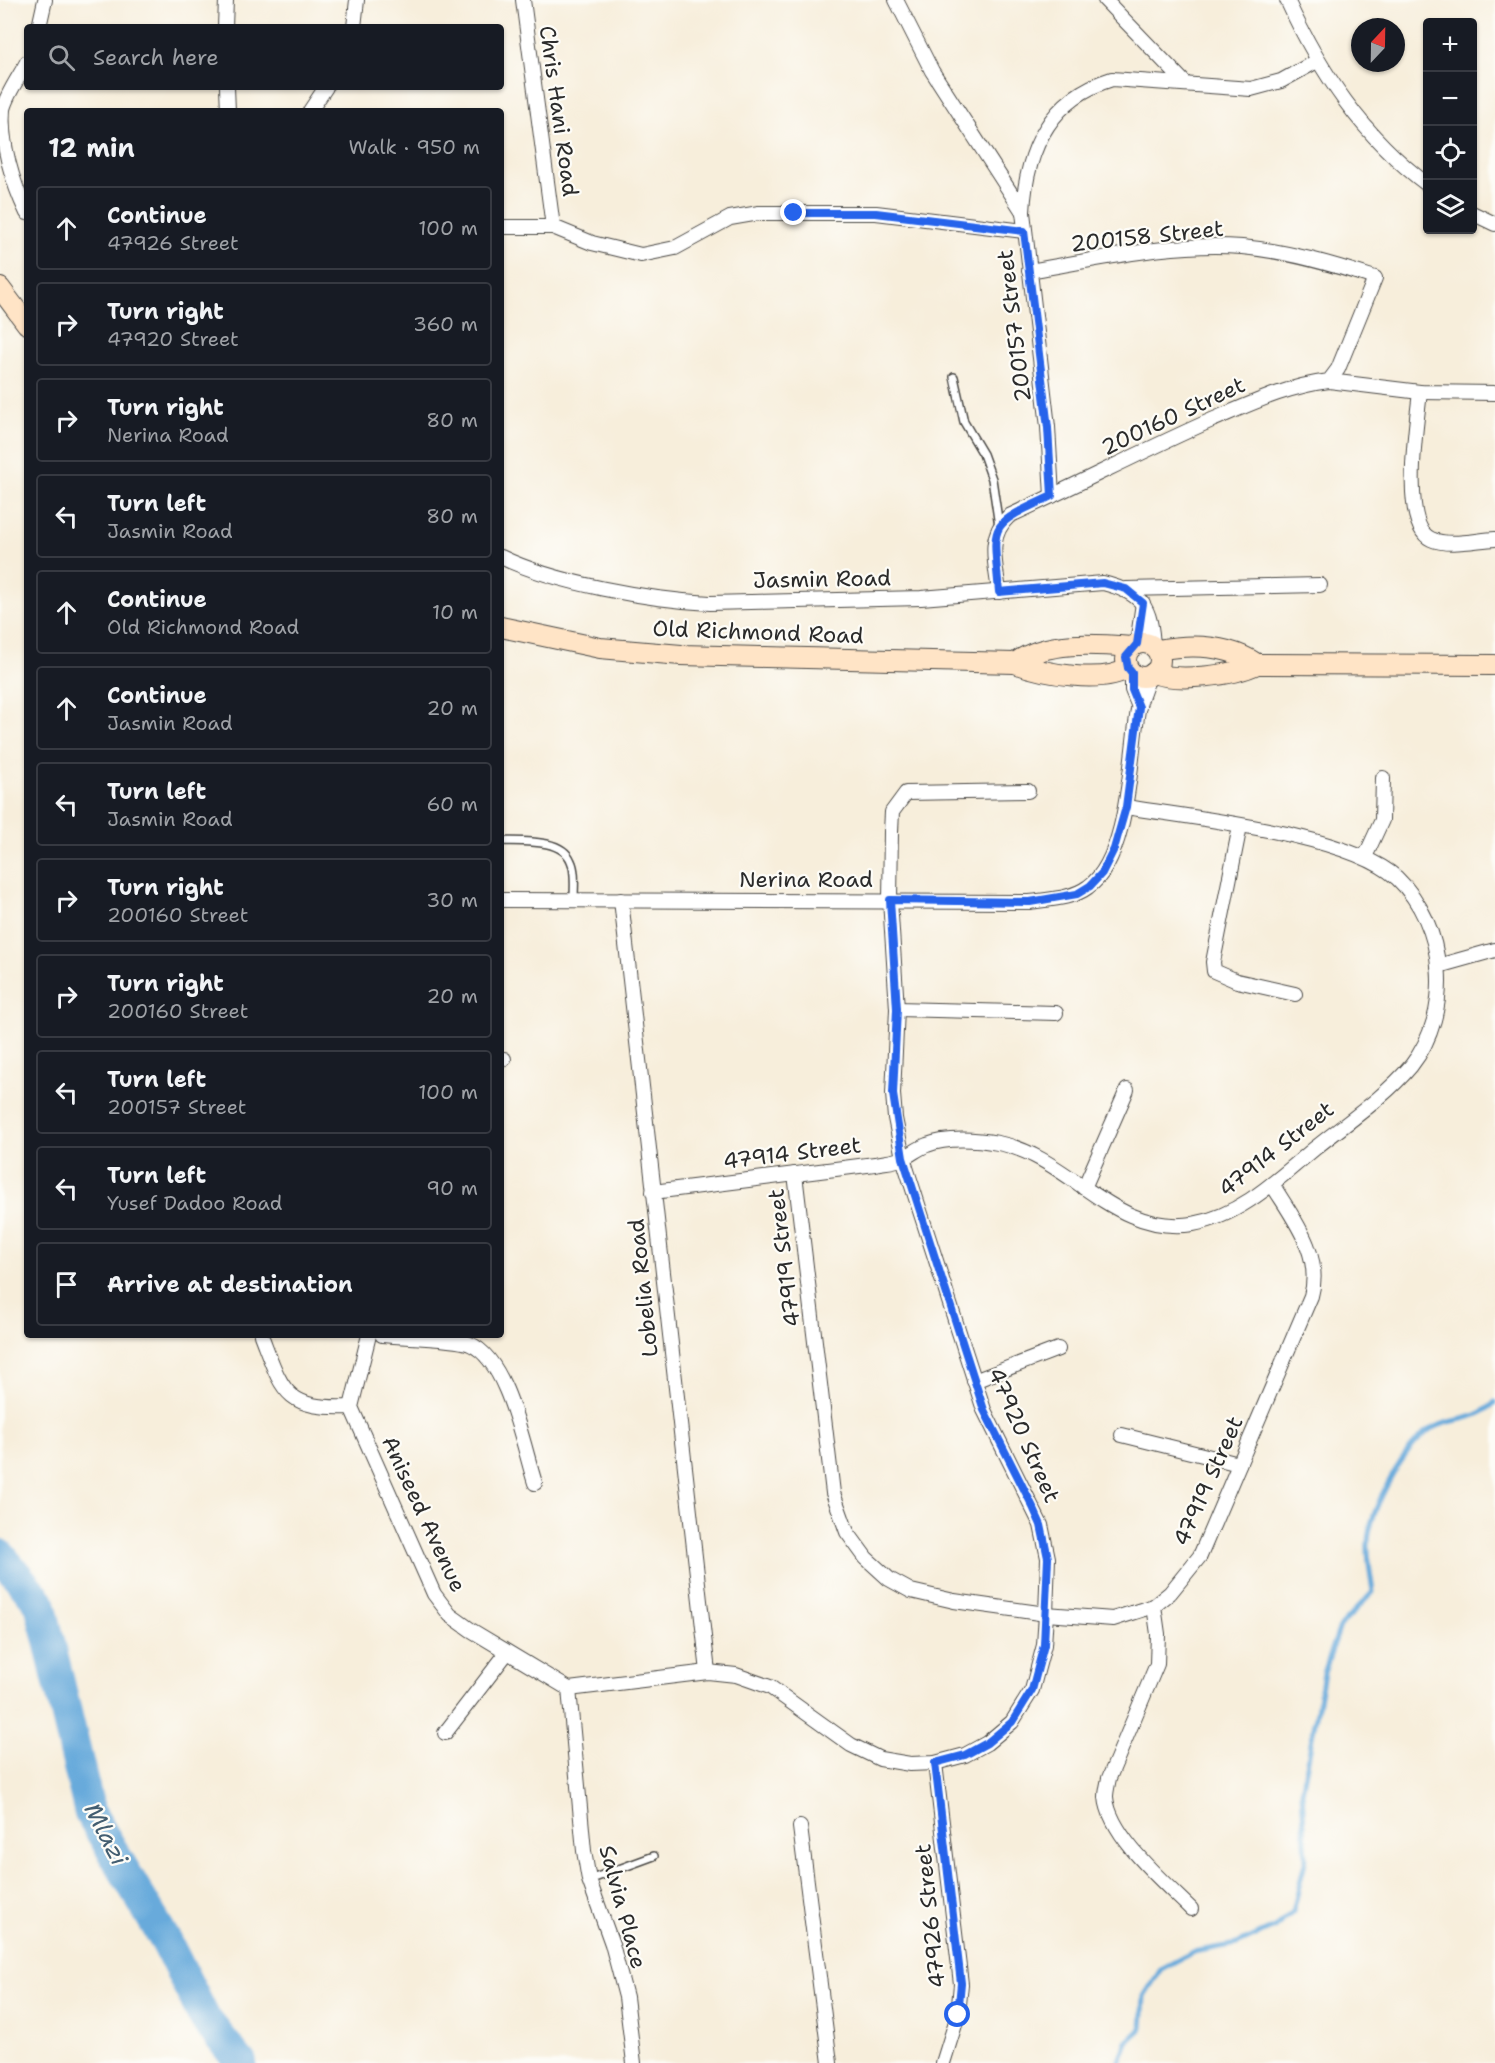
<!DOCTYPE html>
<html lang="en">
<head>
<meta charset="utf-8">
<style>
	:root { --surface:#171b24; --page:#242831; --text:#f1f3f6; --muted:#9ea1a6; --line:#363941 }
	body { margin:0; font-family:"Shantell Sans",sans-serif; background:var(--page); color:var(--text) }
	.controls { position:absolute; right:18px; top:18px; display:grid; overflow:hidden; border-radius:6px; box-shadow:0 2px 4px #0004 }
	.controls button { width:54px; height:54px; display:grid; place-items:center; padding:0; border:0; border-bottom:2px solid var(--line); background:var(--surface); color:var(--text); font:30px sans-serif }
	.compass { position:absolute; left:1351px; top:18px; width:54px; height:54px; border-radius:50%; background:var(--surface); box-shadow:0 2px 4px #0004; rotate:22deg }
	.stop { position:absolute; width:18px; height:18px; margin:-14px; border:4px solid #2563eb; border-radius:50%; background:#fff }
	.stop.end { background:#2563eb; border-color:#fff; box-shadow:0 2px 6px #0008 }
	.list { margin:0; padding:0; list-style:none }
	h2 { display:flex; justify-content:space-between; align-items:center; height:78px; margin:0; padding:0 24px; font-size:26px }
	h2 small { font-size:20px; font-weight:400; color:var(--muted) }
	.list li { display:grid; grid-template-columns:39px 1fr auto; gap:18px; align-items:center; box-sizing:border-box; height:84px; margin:0 12px 12px; padding:0 12px; border:2px solid var(--line); border-radius:6px }
	.list b { display:block; font-size:22px; white-space:nowrap }
	.list p { margin:0; font-size:20px; white-space:nowrap; color:var(--muted) }
	.list em { font-size:20px; font-style:normal; color:var(--muted) }
	.icon { flex:none; width:33px; height:33px; fill:none; stroke:currentColor; stroke-width:2; stroke-linecap:round; stroke-linejoin:round }
	.map { position:relative; flex:none; width:1495px; height:2063px; overflow:hidden }
	.search { position:absolute; background:var(--surface); box-shadow:0 2px 4px #0004; left:24px; top:24px; width:480px; height:66px; display:flex; align-items:center; gap:15px; box-sizing:border-box; padding:0 21px; border-radius:6px; color:var(--muted); font-size:22px }
	.panel { position:absolute; background:var(--surface); box-shadow:0 2px 4px #0004; left:24px; top:108px; width:480px; height:1230px; border-radius:6px }
	.map>svg:first-child { display:block }
	.lines { fill:none; stroke-linecap:round; stroke-linejoin:round }
	.stream { stroke:#67aadb; stroke-width:5 }
	.river { stroke:#67aadb; stroke-width:32 }
	.lane-casing { stroke:#4a4845; stroke-width:10 }
	.street-casing { stroke:#4a4845; stroke-width:16 }
	.secondary-casing { stroke:#4a4845; stroke-width:22 }
	.lane { stroke:#fff; stroke-width:7 }
	.street { stroke:#fff; stroke-width:14 }
	.secondary { stroke:#ffe4c6; stroke-width:20 }
	.route { stroke:#2563eb; stroke-width:8 }
	.labels { text-anchor:middle; dominant-baseline:central; stroke-width:4.5; stroke-linejoin:round; paint-order:stroke }
	.street-label { font-size:22px; fill:#2b2b2b; stroke:#fdfcf7 }
	.water-label { font-size:24px; font-style:italic; fill:#435e71; stroke:#fdfcf7 }
</style>
</head>
<body>
<div class="map">
<svg width="1495" height="2063" viewBox="0 0 1495 2063">
	<rect width="100%" height="100%" fill="#fdfcf7"/>
	<filter id="ink" filterUnits="userSpaceOnUse"><feTurbulence type="fractalNoise" baseFrequency=".0167" numOctaves="2"/><feDisplacementMap in="SourceGraphic" scale="12" xChannelSelector="R" yChannelSelector="G"/><feConvolveMatrix kernelMatrix="1 2 1 2 8 2 1 2 1" color-interpolation-filters="sRGB"/></filter>
	<filter id="wash" filterUnits="userSpaceOnUse"><feTurbulence type="fractalNoise" baseFrequency=".008" numOctaves="4" result="noise"/><feDisplacementMap in="SourceGraphic" scale="24" xChannelSelector="R" yChannelSelector="G"/><feGaussianBlur stdDeviation="1.35" result="paint"/><feColorMatrix in="noise" values="0 0 0 0 0 0 0 0 0 0 0 0 0 0 0 0 0 1.4 0 .05"/><feComposite in="paint" operator="in"/></filter>
	<g filter="url(#wash)">
		<rect width="100%" height="100%" fill="#f7eedb"/>
		<g class="lines">
			<path class="stream" d="M1119,2063L1127,2042L1142,2028L1144,1996L1161,1969L1193,1952L1237,1944L1276,1926L1293,1912L1306,1858L1302,1792L1324,1673L1340,1626L1373,1592C1371,1576 1367,1558 1368,1542C1369,1511 1405,1443 1433,1428C1453,1417 1477,1422 1495,1402"/>
			<polyline class="river" points="0,1555 40,1603 90,1813 167,1943 205,2019 241,2063"/>
		</g>
	</g>
	<g filter="url(#ink)">
		<g class="lines">
			<g class="lane-casing">
				<g id="lane">
					<polyline points="954,377 964,422 983,454 992,479 999,526"/>
					<path d="M501,841C521,842 562,838 571,861C576,871 574,887 574,899"/>
					<polyline points="589,1880 654,1856"/>
				</g>
			</g>
			<g class="street-casing">
				<g id="street">
					<polyline points="523,0 553,227"/>
					<polyline points="896,0 932,71 1023,212"/>
					<polyline points="1105,0 1185,83"/>
					<path d="M1287,0C1320,72 1363,137 1428,185"/>
					<polyline points="39,27 45,0"/>
					<polyline points="225,27 226,0"/>
					<polyline points="354,27 357,0"/>
					<path d="M27,62C20,76 7,93 3,109C0,142 13,184 27,213"/>
					<polyline points="227,87 228,111"/>
					<polyline points="310,111 326,87"/>
					<polyline points="1472,213 1495,224"/>
					<polyline points="501,227 553,227 592,243 641,255 675,248 730,218 759,213 876,213 1024,231"/>
					<polyline points="1329,381 1420,392 1495,393"/>
					<path d="M1420,392C1417,421 1400,525 1431,539C1448,547 1476,540 1495,539"/>
					<path d="M1052,496L1048,427L1023,212C1026,150 1050,98 1112,79L1251,89L1281,81L1317,61"/>
					<path d="M501,557C554,583 650,600 710,603L921,598L1103,583C1143,593 1151,607 1153,647"/>
					<polyline points="1126,589 1320,585"/>
					<path d="M999,592C996,564 986,537 1009,516C1077,485 1144,450 1212,420C1250,404 1287,386 1329,381L1338,369L1375,278C1332,264 1287,251 1242,247C1173,241 1096,260 1029,271"/>
					<polyline points="1137,644 1143,603"/>
					<polyline points="1132,673 1132,690 1139,707"/>
					<polyline points="1240,826 1213,962 1214,971 1237,981 1295,994"/>
					<polyline points="1365,857 1382,820 1383,778"/>
					<path d="M501,900L1030,902C1049,899 1072,899 1088,887C1129,859 1130,757 1138,710C1140,698 1146,687 1149,675"/>
					<polyline points="621,900 708,1672"/>
					<polyline points="1438,966 1495,950"/>
					<polyline points="897,1009 1056,1013"/>
					<polyline points="501,1059 504,1059"/>
					<path d="M795,1174L833,1493L847,1532L866,1558L889,1579L911,1591L954,1601L1046,1614L1113,1619L1154,1606L1170,1593L1200,1556L1311,1296C1323,1254 1292,1217 1272,1184"/>
					<polyline points="1084,1188 1127,1090"/>
					<path d="M653,1192L875,1164C884,1162 894,1162 903,1158C911,1155 918,1148 927,1145C947,1137 977,1139 998,1143C1071,1157 1112,1236 1193,1224C1240,1216 1278,1179 1314,1149C1346,1123 1384,1098 1411,1066C1454,1012 1446,925 1397,878C1349,834 1193,818 1126,807"/>
					<path d="M261,1335C283,1392 285,1410 351,1407"/>
					<polyline points="369,1335 351,1407 434,1594 450,1615 471,1630 569,1689 708,1672 736,1675 770,1687 851,1745 880,1759 910,1764 935,1763 965,1755 987,1743 1012,1722 1032,1690 1044,1645 1046,1614 1048,1558 1041,1525 984,1410 903,1158 895,1118 893,1094 897,1009 890,900 891,832 892,812 906,793 1028,791"/>
					<path d="M382,1335C400,1337 457,1338 470,1344C508,1360 523,1446 535,1483"/>
					<polyline points="974,1381 1058,1349"/>
					<polyline points="1122,1435 1239,1464"/>
					<path d="M1154,1606L1158,1634L1157,1664L1109,1778C1108,1784 1106,1791 1106,1797C1109,1836 1165,1883 1191,1909"/>
					<polyline points="569,1689 584,1851 589,1880 612,1944 626,1997 634,2063"/>
					<polyline points="445,1733 506,1654"/>
					<polyline points="935,1763 961,1984 958,2015 943,2063"/>
					<polyline points="800,1827 830,2063"/>
				</g>
			</g>
			<g class="secondary-casing">
				<g id="secondary">
					<polyline points="0,288 27,324"/>
					<path d="M501,627L600,648L681,655L1015,663C1042,673 1103,685 1128,668"/>
					<circle cx="1143" cy="660" r="17"/>
					<path d="M1158,650C1191,644 1228,645 1257,664"/>
					<path d="M1015,663C1046,640 1095,644 1132,647"/>
					<path d="M1153,673C1178,682 1233,676 1257,664L1495,665"/>
				</g>
			</g>
			<use href="#lane" class="lane"/>
			<use href="#street" class="street"/>
			<use href="#secondary" class="secondary"/>
		</g>
	</g>
	<g class="lines" filter="url(#ink)">
		<path class="route" d="M794,213H876L1024,231L1048,428L1052,496C986,527 993,521 999,592L1103,583L1126,589L1143,603L1137,644L1126,657L1128,668L1132,673V690L1139,707L1126,807L1114,849L1102,873L1090,886L1077,894L1030,902L890,900L897,1009L893,1094L903,1158L984,1410L1033,1507L1041,1525L1048,1558L1044,1645L1032,1690L1012,1722L987,1743L965,1755L935,1763L961,1983L958,2015"/>
	</g>
	<g class="labels">
		<g class="street-label">
			<text transform="translate(559 111) rotate(82)">Chris Hani Road</text>
			<text transform="translate(1147 236) rotate(-6)">200158 Street</text>
			<text transform="translate(1014 326) rotate(-97)">200157 Street</text>
			<text transform="translate(1173 416) rotate(-25)">200160 Street</text>
			<text transform="translate(822 579) rotate(-1)">Jasmin Road</text>
			<text transform="translate(758 632) rotate(2)">Old Richmond Road</text>
			<text x="806" y="879">Nerina Road</text>
			<text transform="translate(1276 1149) rotate(-38)">47914 Street</text>
			<text transform="translate(792 1153) rotate(-7)">47914 Street</text>
			<text transform="translate(784 1258) rotate(-97)">47919 Street</text>
			<text transform="translate(643 1288) rotate(-96)">Lobelia Road</text>
			<text transform="translate(1024 1435) rotate(66)">47920 Street</text>
			<text transform="translate(1208 1481) rotate(-66)">47919 Street</text>
			<text transform="translate(424 1514) rotate(65)">Aniseed Avenue</text>
			<text transform="translate(623 1907) rotate(75)">Salvia Place</text>
			<text transform="translate(930 1916) rotate(-96)">47926 Street</text>
		</g>
		<g class="water-label">
			<text transform="translate(106 1834) rotate(63)">Mlazi</text>
		</g>
	</g>
</svg>
<div class="controls">
<button>+</button>
<button>−</button>
<button><svg class="icon" aria-label="locate" viewBox="0 0 24 24"><circle cx="12" cy="12" r="6"/><path d="M12 2v4M12 18v4M2 12h4M18 12h4"/></svg></button>
<button><svg class="icon" aria-label="layers" viewBox="0 0 24 24"><path d="M12 4l9 5-9 5-9-5zM3 14l9 5 9-5"/></svg></button>
</div>
<svg class="compass" viewBox="-18 -18 36 36"><path d="M0-13l5 13h-10z" fill="#e53935"/><path d="M0 13l5-13h-10z" fill="#9ea1a6"/></svg>
<div class="stop" style="left:958px;top:2015px"></div>
<div class="stop end" style="left:794px;top:213px"></div>
<div class="search"><svg class="icon" aria-label="search" viewBox="0 0 24 24"><circle cx="10" cy="10" r="6"/><path d="M15 15l6 6"/></svg>Search here</div>
<section class="panel">
<h2>12 min<small>Walk · 950 m</small></h2>
<ul class="list">
<li><svg class="icon" aria-label="ahead" viewBox="0 0 24 24"><path d="M12 20V5M6 11l6-6 6 6"/></svg><div><b>Continue</b><p>47926 Street</p></div><em>100 m</em></li>
<li><svg class="icon" aria-label="right" viewBox="0 0 24 24"><path d="M7 20v-9h11M14 6l5 5-5 5"/></svg><div><b>Turn right</b><p>47920 Street</p></div><em>360 m</em></li>
<li><svg class="icon" aria-label="right" viewBox="0 0 24 24"><path d="M7 20v-9h11M14 6l5 5-5 5"/></svg><div><b>Turn right</b><p>Nerina Road</p></div><em>80 m</em></li>
<li><svg class="icon" aria-label="left" viewBox="0 0 24 24"><path d="M17 20v-9H6M10 6l-5 5 5 5"/></svg><div><b>Turn left</b><p>Jasmin Road</p></div><em>80 m</em></li>
<li><svg class="icon" aria-label="ahead" viewBox="0 0 24 24"><path d="M12 20V5M6 11l6-6 6 6"/></svg><div><b>Continue</b><p>Old Richmond Road</p></div><em>10 m</em></li>
<li><svg class="icon" aria-label="ahead" viewBox="0 0 24 24"><path d="M12 20V5M6 11l6-6 6 6"/></svg><div><b>Continue</b><p>Jasmin Road</p></div><em>20 m</em></li>
<li><svg class="icon" aria-label="left" viewBox="0 0 24 24"><path d="M17 20v-9H6M10 6l-5 5 5 5"/></svg><div><b>Turn left</b><p>Jasmin Road</p></div><em>60 m</em></li>
<li><svg class="icon" aria-label="right" viewBox="0 0 24 24"><path d="M7 20v-9h11M14 6l5 5-5 5"/></svg><div><b>Turn right</b><p>200160 Street</p></div><em>30 m</em></li>
<li><svg class="icon" aria-label="right" viewBox="0 0 24 24"><path d="M7 20v-9h11M14 6l5 5-5 5"/></svg><div><b>Turn right</b><p>200160 Street</p></div><em>20 m</em></li>
<li><svg class="icon" aria-label="left" viewBox="0 0 24 24"><path d="M17 20v-9H6M10 6l-5 5 5 5"/></svg><div><b>Turn left</b><p>200157 Street</p></div><em>100 m</em></li>
<li><svg class="icon" aria-label="left" viewBox="0 0 24 24"><path d="M17 20v-9H6M10 6l-5 5 5 5"/></svg><div><b>Turn left</b><p>Yusef Dadoo Road</p></div><em>90 m</em></li>
<li><svg class="icon" aria-label="arrive" viewBox="0 0 24 24"><path d="M6 21V4h12l-3 4 3 4H6"/></svg><div><b>Arrive at destination</b></div></li>
</ul>
</section>
</div>
</body>
</html>
